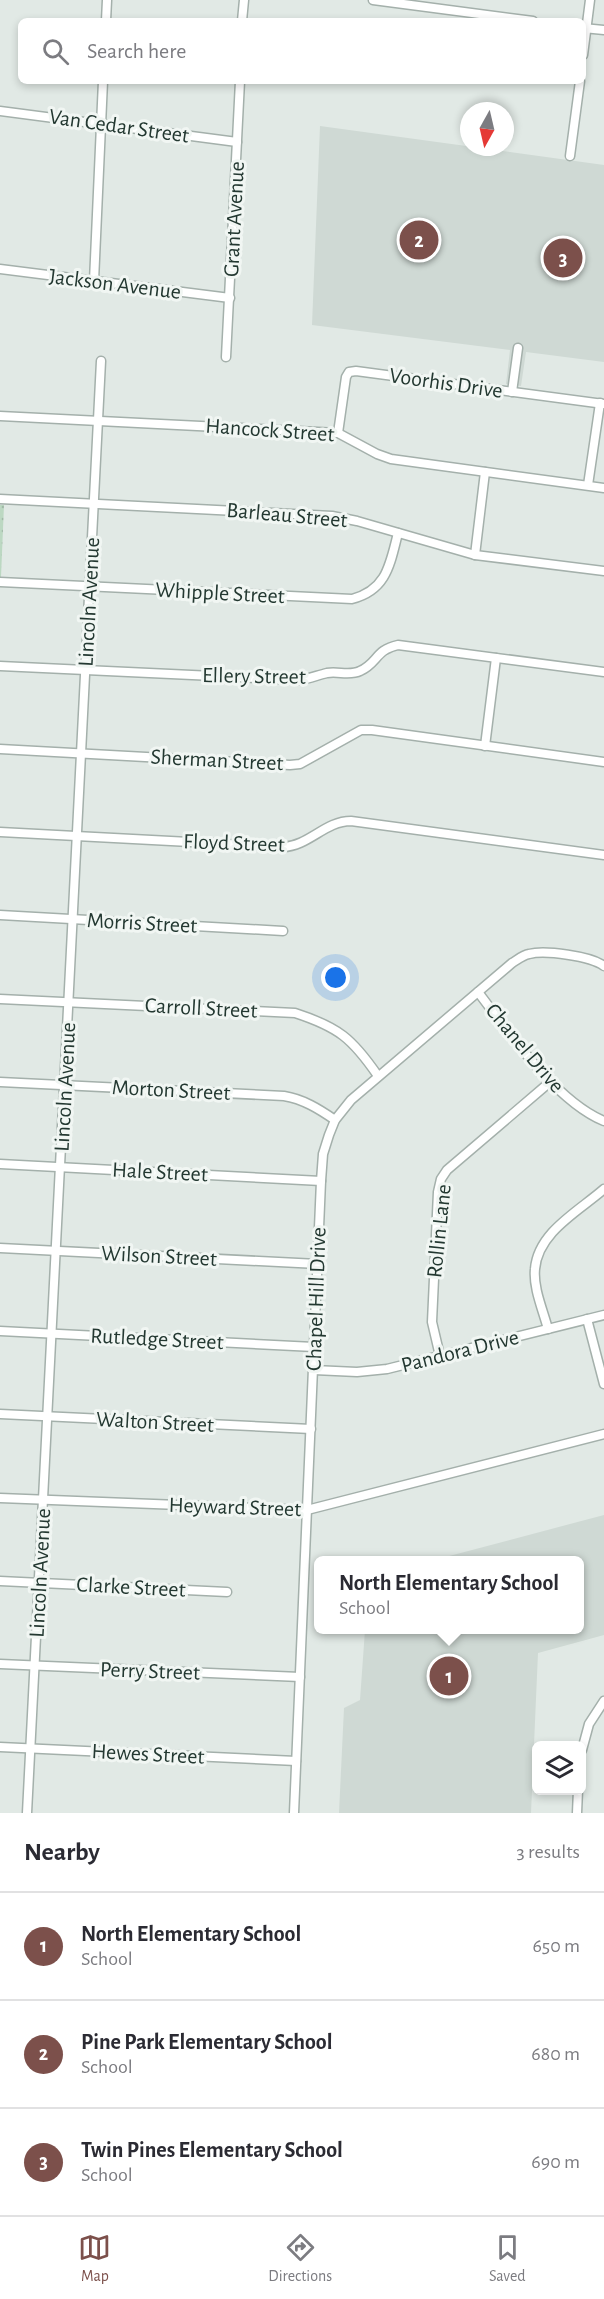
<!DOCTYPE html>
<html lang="en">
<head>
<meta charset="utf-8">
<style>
	:root { --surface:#fff; --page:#f2f2f3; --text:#2b2b33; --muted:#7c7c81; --line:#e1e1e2; --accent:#7c504b }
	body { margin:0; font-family:"Alegreya Sans",sans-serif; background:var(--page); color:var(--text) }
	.controls { position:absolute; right:18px; bottom:18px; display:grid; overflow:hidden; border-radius:9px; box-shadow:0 3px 9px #0003 }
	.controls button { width:54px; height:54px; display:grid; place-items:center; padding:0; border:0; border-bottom:2px solid var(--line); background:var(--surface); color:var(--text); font:30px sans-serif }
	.compass { position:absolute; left:460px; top:102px; width:54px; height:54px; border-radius:50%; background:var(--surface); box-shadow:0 3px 9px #0003; rotate:188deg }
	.you { position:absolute; left:336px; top:978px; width:21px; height:21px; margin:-15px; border:4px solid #fff; border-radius:50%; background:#1a73e8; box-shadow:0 0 0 9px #1a73e833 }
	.badge { display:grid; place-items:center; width:39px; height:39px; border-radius:50%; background:var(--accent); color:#fff; font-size:20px; font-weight:700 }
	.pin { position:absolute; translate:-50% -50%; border:3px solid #fff; box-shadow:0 2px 6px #0006 }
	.popup { position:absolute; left:314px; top:1556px; width:270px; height:78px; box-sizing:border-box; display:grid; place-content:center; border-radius:9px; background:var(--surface); filter:drop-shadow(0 2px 4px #0005); font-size:20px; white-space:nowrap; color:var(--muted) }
	.popup b { font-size:22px; color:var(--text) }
	.popup::after { content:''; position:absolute; left:50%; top:100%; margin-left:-12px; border:12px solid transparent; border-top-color:var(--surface) }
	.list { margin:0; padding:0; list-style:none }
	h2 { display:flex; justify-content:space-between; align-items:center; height:78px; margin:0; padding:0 24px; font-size:26px }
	h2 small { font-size:20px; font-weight:400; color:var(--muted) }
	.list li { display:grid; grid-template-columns:39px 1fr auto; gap:18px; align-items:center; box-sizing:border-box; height:108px; padding:0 24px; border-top:2px solid var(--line) }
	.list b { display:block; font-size:22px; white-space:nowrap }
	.list p { margin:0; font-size:20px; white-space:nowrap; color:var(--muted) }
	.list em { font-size:20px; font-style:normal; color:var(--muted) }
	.icon { flex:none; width:33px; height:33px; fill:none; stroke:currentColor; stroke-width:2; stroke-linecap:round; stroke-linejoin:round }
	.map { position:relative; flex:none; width:604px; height:1813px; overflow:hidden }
	.search { position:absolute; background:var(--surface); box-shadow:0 3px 9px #0003; left:18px; right:18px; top:18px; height:66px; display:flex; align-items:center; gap:15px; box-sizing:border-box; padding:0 21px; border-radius:9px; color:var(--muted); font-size:22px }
	.sheet { height:402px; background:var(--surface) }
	nav { display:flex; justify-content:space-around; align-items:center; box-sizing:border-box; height:84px; border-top:2px solid var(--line); background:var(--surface); font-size:16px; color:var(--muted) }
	nav a { display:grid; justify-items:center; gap:3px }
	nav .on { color:var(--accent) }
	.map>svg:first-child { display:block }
	.built { fill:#cfd9d4 }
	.grass { fill:url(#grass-dots) }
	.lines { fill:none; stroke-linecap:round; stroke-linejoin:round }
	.minor-casing { stroke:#a4b0ab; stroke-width:11 }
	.minor { stroke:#fff; stroke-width:8 }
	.labels { text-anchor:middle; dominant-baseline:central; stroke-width:6; stroke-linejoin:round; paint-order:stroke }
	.street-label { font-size:22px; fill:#233831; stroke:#f1f6f3 }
</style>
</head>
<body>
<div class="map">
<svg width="604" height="1813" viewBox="0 0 604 1813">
	<defs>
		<pattern id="grass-dots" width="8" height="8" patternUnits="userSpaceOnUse" patternTransform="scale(1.5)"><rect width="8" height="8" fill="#bcd8c2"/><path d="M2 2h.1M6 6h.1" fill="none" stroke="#a1baa7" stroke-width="1.8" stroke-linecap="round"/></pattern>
	</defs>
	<rect width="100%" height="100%" fill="#e1e9e5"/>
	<g class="built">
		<polygon points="320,126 604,165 604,362 526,352 521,386 506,384 510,350 312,325"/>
		<polygon points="604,1515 604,1635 538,1653 531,1813 339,1813 344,1708 360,1700 365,1630 580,1630 580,1560 434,1560"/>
	</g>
	<polygon class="grass" points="0,505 4,505 1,577 0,577"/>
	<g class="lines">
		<g class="minor-casing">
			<g id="minor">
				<polyline points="373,0 533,21"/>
				<polyline points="106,21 107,0"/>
				<polyline points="242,21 244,0"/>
				<polyline points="583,28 604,30"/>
				<polyline points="583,55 590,0"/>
				<polyline points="0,111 237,142"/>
				<polyline points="570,156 580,81"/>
				<polyline points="0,269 230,298"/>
				<polyline points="94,281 103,81"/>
				<polyline points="226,357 240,81"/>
				<polyline points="512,392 518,348"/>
				<polyline points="0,416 338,433 377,454 391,459 604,488"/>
				<polyline points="338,433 346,377 349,372 356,371 604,404"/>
				<polyline points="588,485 600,403"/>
				<polyline points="0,499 332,516 357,521 475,555 604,571"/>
				<polyline points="475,555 485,472"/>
				<path d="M0,582L352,599C387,590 390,564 398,533"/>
				<path d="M0,666L299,680C309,679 318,675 327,673C338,671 350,676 360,671C378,663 375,650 398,645L604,672"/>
				<polyline points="485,746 496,658"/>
				<polyline points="0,749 290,765 300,764 361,730 372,730 604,762"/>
				<path d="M0,832L283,847C309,846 325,821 351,821L604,855"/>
				<polyline points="0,915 283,931"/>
				<path d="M478,992C510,1034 556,1101 604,1121"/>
				<path d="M0,999L295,1013C338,1027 352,1038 378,1076"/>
				<path d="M0,1082L284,1096C303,1099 319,1109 335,1120"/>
				<polyline points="0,1164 321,1181"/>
				<polyline points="0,1248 318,1264"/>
				<polyline points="587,1319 604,1384"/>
				<path d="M548,1329C543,1310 533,1288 535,1269C538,1232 579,1211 604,1189"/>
				<polyline points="0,1331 314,1347"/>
				<polyline points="440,1356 432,1322 438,1192 441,1179 447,1170 550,1082"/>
				<polyline points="314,1370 357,1372 387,1369 604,1315"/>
				<polyline points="0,1414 311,1429"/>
				<polyline points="0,1498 307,1510 604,1434"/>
				<polyline points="0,1581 227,1592"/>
				<polyline points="0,1664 300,1677"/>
				<polyline points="0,1747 296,1761"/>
				<polyline points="582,1750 589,1724 604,1701"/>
				<polyline points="27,1813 101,361"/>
				<path d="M294,1813L321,1181L323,1154L329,1135L335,1120L351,1100L512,963C517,960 523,955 529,954C545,950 591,956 604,966"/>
				<polyline points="577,1813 578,1790"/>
			</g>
		</g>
		<use href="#minor" class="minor"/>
	</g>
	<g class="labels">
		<g class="street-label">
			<text transform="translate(119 126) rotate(8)">Van Cedar Street</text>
			<text transform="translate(234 219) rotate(-87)">Grant Avenue</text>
			<text transform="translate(115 284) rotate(7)">Jackson Avenue</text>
			<text transform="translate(446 383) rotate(8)">Voorhis Drive</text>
			<text transform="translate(270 430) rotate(4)">Hancock Street</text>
			<text transform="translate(287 515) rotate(5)">Barleau Street</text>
			<text transform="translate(220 593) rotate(3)">Whipple Street</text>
			<text transform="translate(89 602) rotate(-87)">Lincoln Avenue</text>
			<text transform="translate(254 676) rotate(1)">Ellery Street</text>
			<text transform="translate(217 760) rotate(3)">Sherman Street</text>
			<text transform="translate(234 843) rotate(2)">Floyd Street</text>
			<text transform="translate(142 923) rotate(3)">Morris Street</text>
			<text transform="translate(201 1008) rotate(3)">Carroll Street</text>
			<text transform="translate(525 1048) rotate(50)">Chanel Drive</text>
			<text transform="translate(65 1087) rotate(-87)">Lincoln Avenue</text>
			<text transform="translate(171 1090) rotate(3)">Morton Street</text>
			<text transform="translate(160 1172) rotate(3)">Hale Street</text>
			<text transform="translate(439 1231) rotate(-84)">Rollin Lane</text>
			<text transform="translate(159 1256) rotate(3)">Wilson Street</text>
			<text transform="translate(316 1299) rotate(-88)">Chapel Hill Drive</text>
			<text transform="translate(157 1339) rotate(3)">Rutledge Street</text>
			<text transform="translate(460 1351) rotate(-14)">Pandora Drive</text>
			<text transform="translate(155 1422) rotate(3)">Walton Street</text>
			<text transform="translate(235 1507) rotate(2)">Heyward Street</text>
			<text transform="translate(40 1573) rotate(-87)">Lincoln Avenue</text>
			<text transform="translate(131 1587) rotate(3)">Clarke Street</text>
			<text transform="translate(150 1671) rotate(2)">Perry Street</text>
			<text transform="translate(148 1754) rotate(3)">Hewes Street</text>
		</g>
	</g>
</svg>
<div class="controls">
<button><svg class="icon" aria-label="layers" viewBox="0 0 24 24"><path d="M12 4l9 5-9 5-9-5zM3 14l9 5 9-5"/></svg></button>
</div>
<svg class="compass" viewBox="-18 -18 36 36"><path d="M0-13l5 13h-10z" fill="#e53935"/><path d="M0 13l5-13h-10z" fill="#7c7c81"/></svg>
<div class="you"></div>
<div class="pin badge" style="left:449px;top:1676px">1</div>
<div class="popup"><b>North Elementary School</b>School</div>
<div class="pin badge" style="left:419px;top:240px">2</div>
<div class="pin badge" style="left:563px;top:258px">3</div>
<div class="search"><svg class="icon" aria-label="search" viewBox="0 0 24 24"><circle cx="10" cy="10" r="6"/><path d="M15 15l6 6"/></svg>Search here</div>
</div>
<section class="sheet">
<h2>Nearby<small>3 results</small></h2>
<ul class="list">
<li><span class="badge">1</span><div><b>North Elementary School</b><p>School</p></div><em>650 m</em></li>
<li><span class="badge">2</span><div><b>Pine Park Elementary School</b><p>School</p></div><em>680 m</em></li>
<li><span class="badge">3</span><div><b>Twin Pines Elementary School</b><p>School</p></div><em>690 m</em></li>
</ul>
</section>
<nav>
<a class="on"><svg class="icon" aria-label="map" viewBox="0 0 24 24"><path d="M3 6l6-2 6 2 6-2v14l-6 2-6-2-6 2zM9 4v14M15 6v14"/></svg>Map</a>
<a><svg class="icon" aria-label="directions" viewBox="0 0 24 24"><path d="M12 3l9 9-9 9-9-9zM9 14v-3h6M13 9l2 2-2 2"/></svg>Directions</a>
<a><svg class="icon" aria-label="saved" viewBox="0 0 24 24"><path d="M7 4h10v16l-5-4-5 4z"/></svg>Saved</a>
</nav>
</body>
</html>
